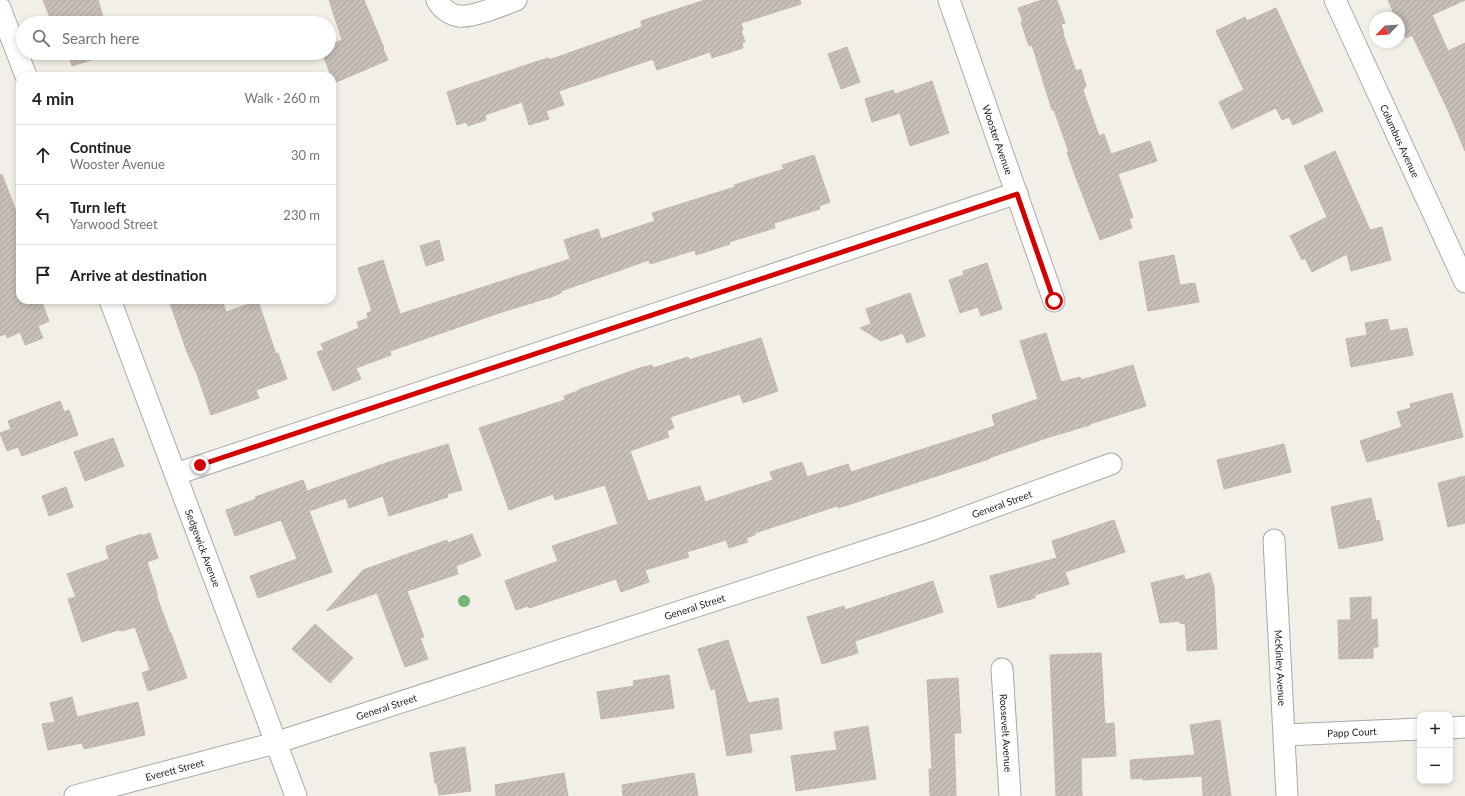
<!DOCTYPE html>
<html lang="en">
<head>
<meta charset="utf-8">
<style>
	:root { --surface:#fff; --page:#f2f2f2; --text:#202124; --muted:#757577; --line:#e0e0e0 }
	body { margin:0; font-family:Lato,sans-serif; background:var(--page); color:var(--text) }
	.controls { position:absolute; right:12px; bottom:12px; display:grid; overflow:hidden; border-radius:8px; box-shadow:0 2px 6px #0003 }
	.controls button { width:36px; height:36px; display:grid; place-items:center; padding:0; border:0; border-bottom:1px solid var(--line); background:var(--surface); color:var(--text); font:20px sans-serif }
	.compass { position:absolute; left:1369px; top:12px; width:36px; height:36px; border-radius:50%; background:var(--surface); box-shadow:0 2px 6px #0003; rotate:245deg }
	.stop { position:absolute; width:12px; height:12px; margin:-9px; border:3px solid #d40000; border-radius:50%; background:#fff }
	.stop.end { background:#d40000; border-color:#fff; box-shadow:0 1px 4px #0008 }
	.list { margin:0; padding:0; list-style:none }
	h2 { display:flex; justify-content:space-between; align-items:center; height:52px; margin:0; padding:0 16px; font-size:17px }
	h2 small { font-size:13px; font-weight:400; color:var(--muted) }
	.list li { display:grid; grid-template-columns:26px 1fr auto; gap:12px; align-items:center; box-sizing:border-box; height:60px; padding:0 16px; border-top:1px solid var(--line) }
	.list b { display:block; font-size:15px; white-space:nowrap }
	.list p { margin:0; font-size:13px; white-space:nowrap; color:var(--muted) }
	.list em { font-size:13px; font-style:normal; color:var(--muted) }
	.icon { flex:none; width:22px; height:22px; fill:none; stroke:currentColor; stroke-width:2; stroke-linecap:round; stroke-linejoin:round }
	.map { position:relative; flex:none; width:1465px; height:796px; overflow:hidden }
	.search { position:absolute; background:var(--surface); box-shadow:0 2px 6px #0003; left:16px; top:16px; width:320px; height:44px; display:flex; align-items:center; gap:10px; box-sizing:border-box; padding:0 14px; border-radius:22px; color:var(--muted); font-size:15px }
	.panel { position:absolute; background:var(--surface); box-shadow:0 2px 6px #0003; left:16px; top:72px; width:320px; height:232px; border-radius:12px }
	.map>svg:first-child { display:block }
	.building { fill:url(#building-hatch); stroke:#c4b6ab }
	.lines { fill:none; stroke-linecap:round; stroke-linejoin:round }
	.street-casing { stroke:#a9a9a9; stroke-width:23 }
	.street { stroke:#fff; stroke-width:21 }
	.tree { fill:#74b475 }
	.route { stroke:#d40000; stroke-width:5 }
	.labels { text-anchor:middle; dominant-baseline:central; stroke-width:4; stroke-linejoin:round; paint-order:stroke }
	.street-label { font-size:10px; fill:#222; stroke:#fff }
</style>
</head>
<body>
<div class="map">
<svg width="1465" height="796" viewBox="0 0 1465 796">
	<defs>
		<pattern id="building-hatch" width="6" height="6" patternUnits="userSpaceOnUse"><rect width="6" height="6" fill="#c7bfb8"/><path d="M-1 1l2-2M0 6l6-6M5 7l2-2" fill="none" stroke="#aba49e"/></pattern>
	</defs>
	<rect width="100%" height="100%" fill="#f2efe9"/>
	<g class="building">
		<polygon points="43,0 98,0 105,23 52,23"/>
		<polygon points="329,0 364,0 384,48 383,49 388,60 334,83 322,53 329,53 329,45 342,40"/>
		<polygon points="705,0 800,0 801,4 741,23 743,30 741,31 745,42 742,43 743,48 712,58 710,52 657,70 653,59 559,91 564,105 546,111 549,119 529,125 522,102 485,115 486,120 468,126 466,122 457,125 447,92 535,62 549,58 549,60 642,27 641,21"/>
		<polygon points="1042,0 1057,0 1065,23 1061,24 1064,34 1063,34 1076,71 1081,69 1086,86 1083,90 1099,136 1104,134 1111,154 1150,141 1157,161 1118,174 1133,217 1129,219 1132,228 1100,240 1075,175 1067,152 1069,152 1054,110 1052,110 1032,45 1029,46 1021,22 1023,22 1018,8"/>
		<polygon points="1388,0 1465,0 1432,15 1448,51 1465,43 1465,151 1447,108 1412,35 1406,38 1399,24 1399,18 1396,18"/>
		<polygon points="1276,8 1323,111 1293,125 1289,117 1282,120 1276,108 1232,129 1219,102 1244,90 1216,31 1245,17 1247,21"/>
		<polygon points="847,47 860,82 841,89 828,54"/>
		<polygon points="63,53 113,53 72,66 69,56 65,58"/>
		<polygon points="932,81 949,133 910,146 900,113 872,122 865,99 893,90 895,94"/>
		<polygon points="1335,151 1370,230 1382,227 1391,260 1351,271 1347,254 1312,272 1305,258 1302,260 1290,236 1327,217 1304,166"/>
		<polygon points="814,155 830,202 819,206 820,209 774,223 775,228 729,242 730,244 696,255 695,250 650,264 649,260 561,291 561,293 551,297 502,312 390,351 391,355 356,368 361,379 333,391 317,352 324,350 321,344 359,328 357,322 368,318 367,313 372,311 358,268 383,260 400,314 570,259 564,240 598,229 601,239 655,221 652,213 735,187 734,185 784,169 782,165"/>
		<polygon points="2,174 20,222 20,300 41,300 49,321 38,326 43,338 25,345 20,332 7,338 6,334 0,336 0,175"/>
		<polygon points="439,240 444,260 426,266 420,246"/>
		<polygon points="1174,255 1180,285 1195,283 1199,302 1148,311 1139,262"/>
		<polygon points="987,263 1002,309 981,316 978,307 960,313 949,280 964,275 963,271"/>
		<polygon points="910,293 925,336 907,343 903,333 881,341 860,328 871,324 866,309"/>
		<polygon points="169,300 222,300 226,312 258,301 276,354 278,353 287,379 256,390 259,398 211,415 197,374 187,352"/>
		<polygon points="1387,319 1390,331 1407,328 1413,355 1351,367 1346,339 1367,335 1365,323"/>
		<polygon points="1046,333 1061,382 1080,377 1081,380 1133,365 1146,406 1090,424 1090,425 1046,438 989,458 989,459 838,508 837,506 755,533 755,535 746,538 748,542 729,548 726,540 687,552 689,557 645,570 649,582 621,592 616,579 529,608 528,606 516,610 505,581 558,561 552,546 618,524 605,485 555,500 553,494 509,510 479,428 565,400 564,396 578,391 578,390 640,368 652,365 653,368 688,357 689,360 761,338 778,391 743,403 740,394 670,417 674,428 667,431 669,437 630,451 648,501 700,486 705,502 773,480 770,472 802,462 807,477 848,464 851,472 995,426 992,415 1038,399 1020,341"/>
		<polygon points="1452,393 1463,437 1367,462 1360,441 1402,427 1397,412 1411,408 1410,404"/>
		<polygon points="60,401 64,412 69,410 78,435 22,456 18,447 7,451 0,433 11,429 8,421"/>
		<polygon points="113,438 124,466 85,481 74,452"/>
		<polygon points="448,444 462,490 447,494 448,497 389,516 383,496 349,508 346,498 309,511 332,572 258,598 250,576 297,559 281,520 235,536 226,510 256,499 255,497 303,480 307,491 389,462"/>
		<polygon points="1284,444 1291,472 1224,489 1217,460"/>
		<polygon points="1465,476 1465,523 1448,527 1438,483"/>
		<polygon points="66,487 73,507 49,516 42,496"/>
		<polygon points="1371,498 1376,521 1379,520 1383,540 1339,549 1331,507"/>
		<polygon points="1114,520 1125,552 1065,572 1069,584 1035,595 1035,598 998,608 990,576 1057,558 1052,541"/>
		<polygon points="150,533 158,558 147,562 157,593 157,597 170,633 171,633 187,678 148,691 142,673 150,670 135,627 122,631 118,630 82,642 68,599 76,597 67,574 109,559 106,548 107,546 142,534 142,536"/>
		<polygon points="472,534 481,556 456,566 458,574 407,591 424,637 420,638 428,659 405,667 377,593 326,611 363,570 447,540 448,543"/>
		<polygon points="1210,573 1214,587 1217,649 1187,651 1185,623 1180,624 1180,621 1160,623 1151,583 1184,575 1185,580"/>
		<polygon points="933,581 943,612 855,641 858,653 822,664 807,617 844,606 845,610"/>
		<polygon points="1371,597 1371,620 1377,619 1378,647 1373,647 1373,658 1339,659 1338,620 1351,620 1350,598"/>
		<polygon points="315,624 353,658 330,683 292,649"/>
		<polygon points="728,640 748,703 778,698 782,729 749,734 752,752 727,756 715,688 711,690 698,649"/>
		<polygon points="1101,653 1105,724 1114,723 1116,756 1081,758 1082,796 1056,796 1050,655"/>
		<polygon points="669,675 674,708 601,719 597,692 634,686 633,681"/>
		<polygon points="958,678 961,733 954,733 956,796 930,796 929,769 932,769 927,680"/>
		<polygon points="72,697 77,717 138,702 145,735 84,749 82,743 48,750 42,724 55,722 50,703"/>
		<polygon points="1220,720 1231,796 1203,796 1202,776 1143,780 1143,778 1131,779 1130,760 1195,755 1190,725"/>
		<polygon points="868,726 876,779 796,791 791,756 837,750 834,732"/>
		<polygon points="465,747 471,791 439,795 437,783 435,783 430,753"/>
		<polygon points="564,773 568,796 496,796 495,785"/>
		<polygon points="694,773 698,796 623,796 622,785"/>
	</g>
	<g class="lines">
		<g class="street-casing">
			<g id="street">
				<path d="M437,0C441,8 450,15 459,16C472,18 503,5 516,0"/>
				<path id="s1" d="M949,0L1054,301"/>
				<path id="s2" d="M1335,0L1465,282"/>
				<polyline points="0,8 26,76"/>
				<path id="s3" d="M110,300L296,796"/>
				<polyline points="176,474 1017,193"/>
				<path id="s4" d="M1274,540L1287,796"/>
				<path id="s5" d="M1002,669L1010,796"/>
				<polyline points="1450,728 1465,727"/>
				<path id="s6" d="M1285,735L1420,729"/>
				<path id="s7" d="M75,796L275,743L928,531L1111,464"/>
			</g>
		</g>
		<use href="#street" class="street"/>
	</g>
	<circle class="tree" cx="464" cy="601" r="6"/>
	<g class="lines">
		<polyline class="route" points="200,465 1017,194 1054,301"/>
	</g>
	<g class="labels">
		<g class="street-label">
			<text stroke="none"><textPath href="#s1" startOffset="148">Wooster Avenue</textPath></text>
			<text stroke="none"><textPath href="#s2" startOffset="155">Columbus Avenue</textPath></text>
			<text stroke="none"><textPath href="#s7" startOffset="972">General Street</textPath></text>
			<text stroke="none"><textPath href="#s3" startOffset="265">Sedgewick Avenue</textPath></text>
			<text stroke="none"><textPath href="#s7" startOffset="648">General Street</textPath></text>
			<text stroke="none"><textPath href="#s4" startOffset="128">McKinley Avenue</textPath></text>
			<text stroke="none"><textPath href="#s7" startOffset="324">General Street</textPath></text>
			<text stroke="none"><textPath href="#s6" startOffset="67">Papp Court</textPath></text>
			<text stroke="none"><textPath href="#s5" startOffset="64">Roosevelt Avenue</textPath></text>
			<text stroke="none"><textPath href="#s7" startOffset="103">Everett Street</textPath></text>
		</g>
	</g>
</svg>
<div class="controls">
<button>+</button>
<button>−</button>
</div>
<svg class="compass" viewBox="-18 -18 36 36"><path d="M0-13l5 13h-10z" fill="#e53935"/><path d="M0 13l5-13h-10z" fill="#757577"/></svg>
<div class="stop" style="left:1054px;top:301px"></div>
<div class="stop end" style="left:200px;top:465px"></div>
<div class="search"><svg class="icon" aria-label="search" viewBox="0 0 24 24"><circle cx="10" cy="10" r="6"/><path d="M15 15l6 6"/></svg>Search here</div>
<section class="panel">
<h2>4 min<small>Walk · 260 m</small></h2>
<ul class="list">
<li><svg class="icon" aria-label="ahead" viewBox="0 0 24 24"><path d="M12 20V5M6 11l6-6 6 6"/></svg><div><b>Continue</b><p>Wooster Avenue</p></div><em>30 m</em></li>
<li><svg class="icon" aria-label="left" viewBox="0 0 24 24"><path d="M17 20v-9H6M10 6l-5 5 5 5"/></svg><div><b>Turn left</b><p>Yarwood Street</p></div><em>230 m</em></li>
<li><svg class="icon" aria-label="arrive" viewBox="0 0 24 24"><path d="M6 21V4h12l-3 4 3 4H6"/></svg><div><b>Arrive at destination</b></div></li>
</ul>
</section>
</div>
</body>
</html>
